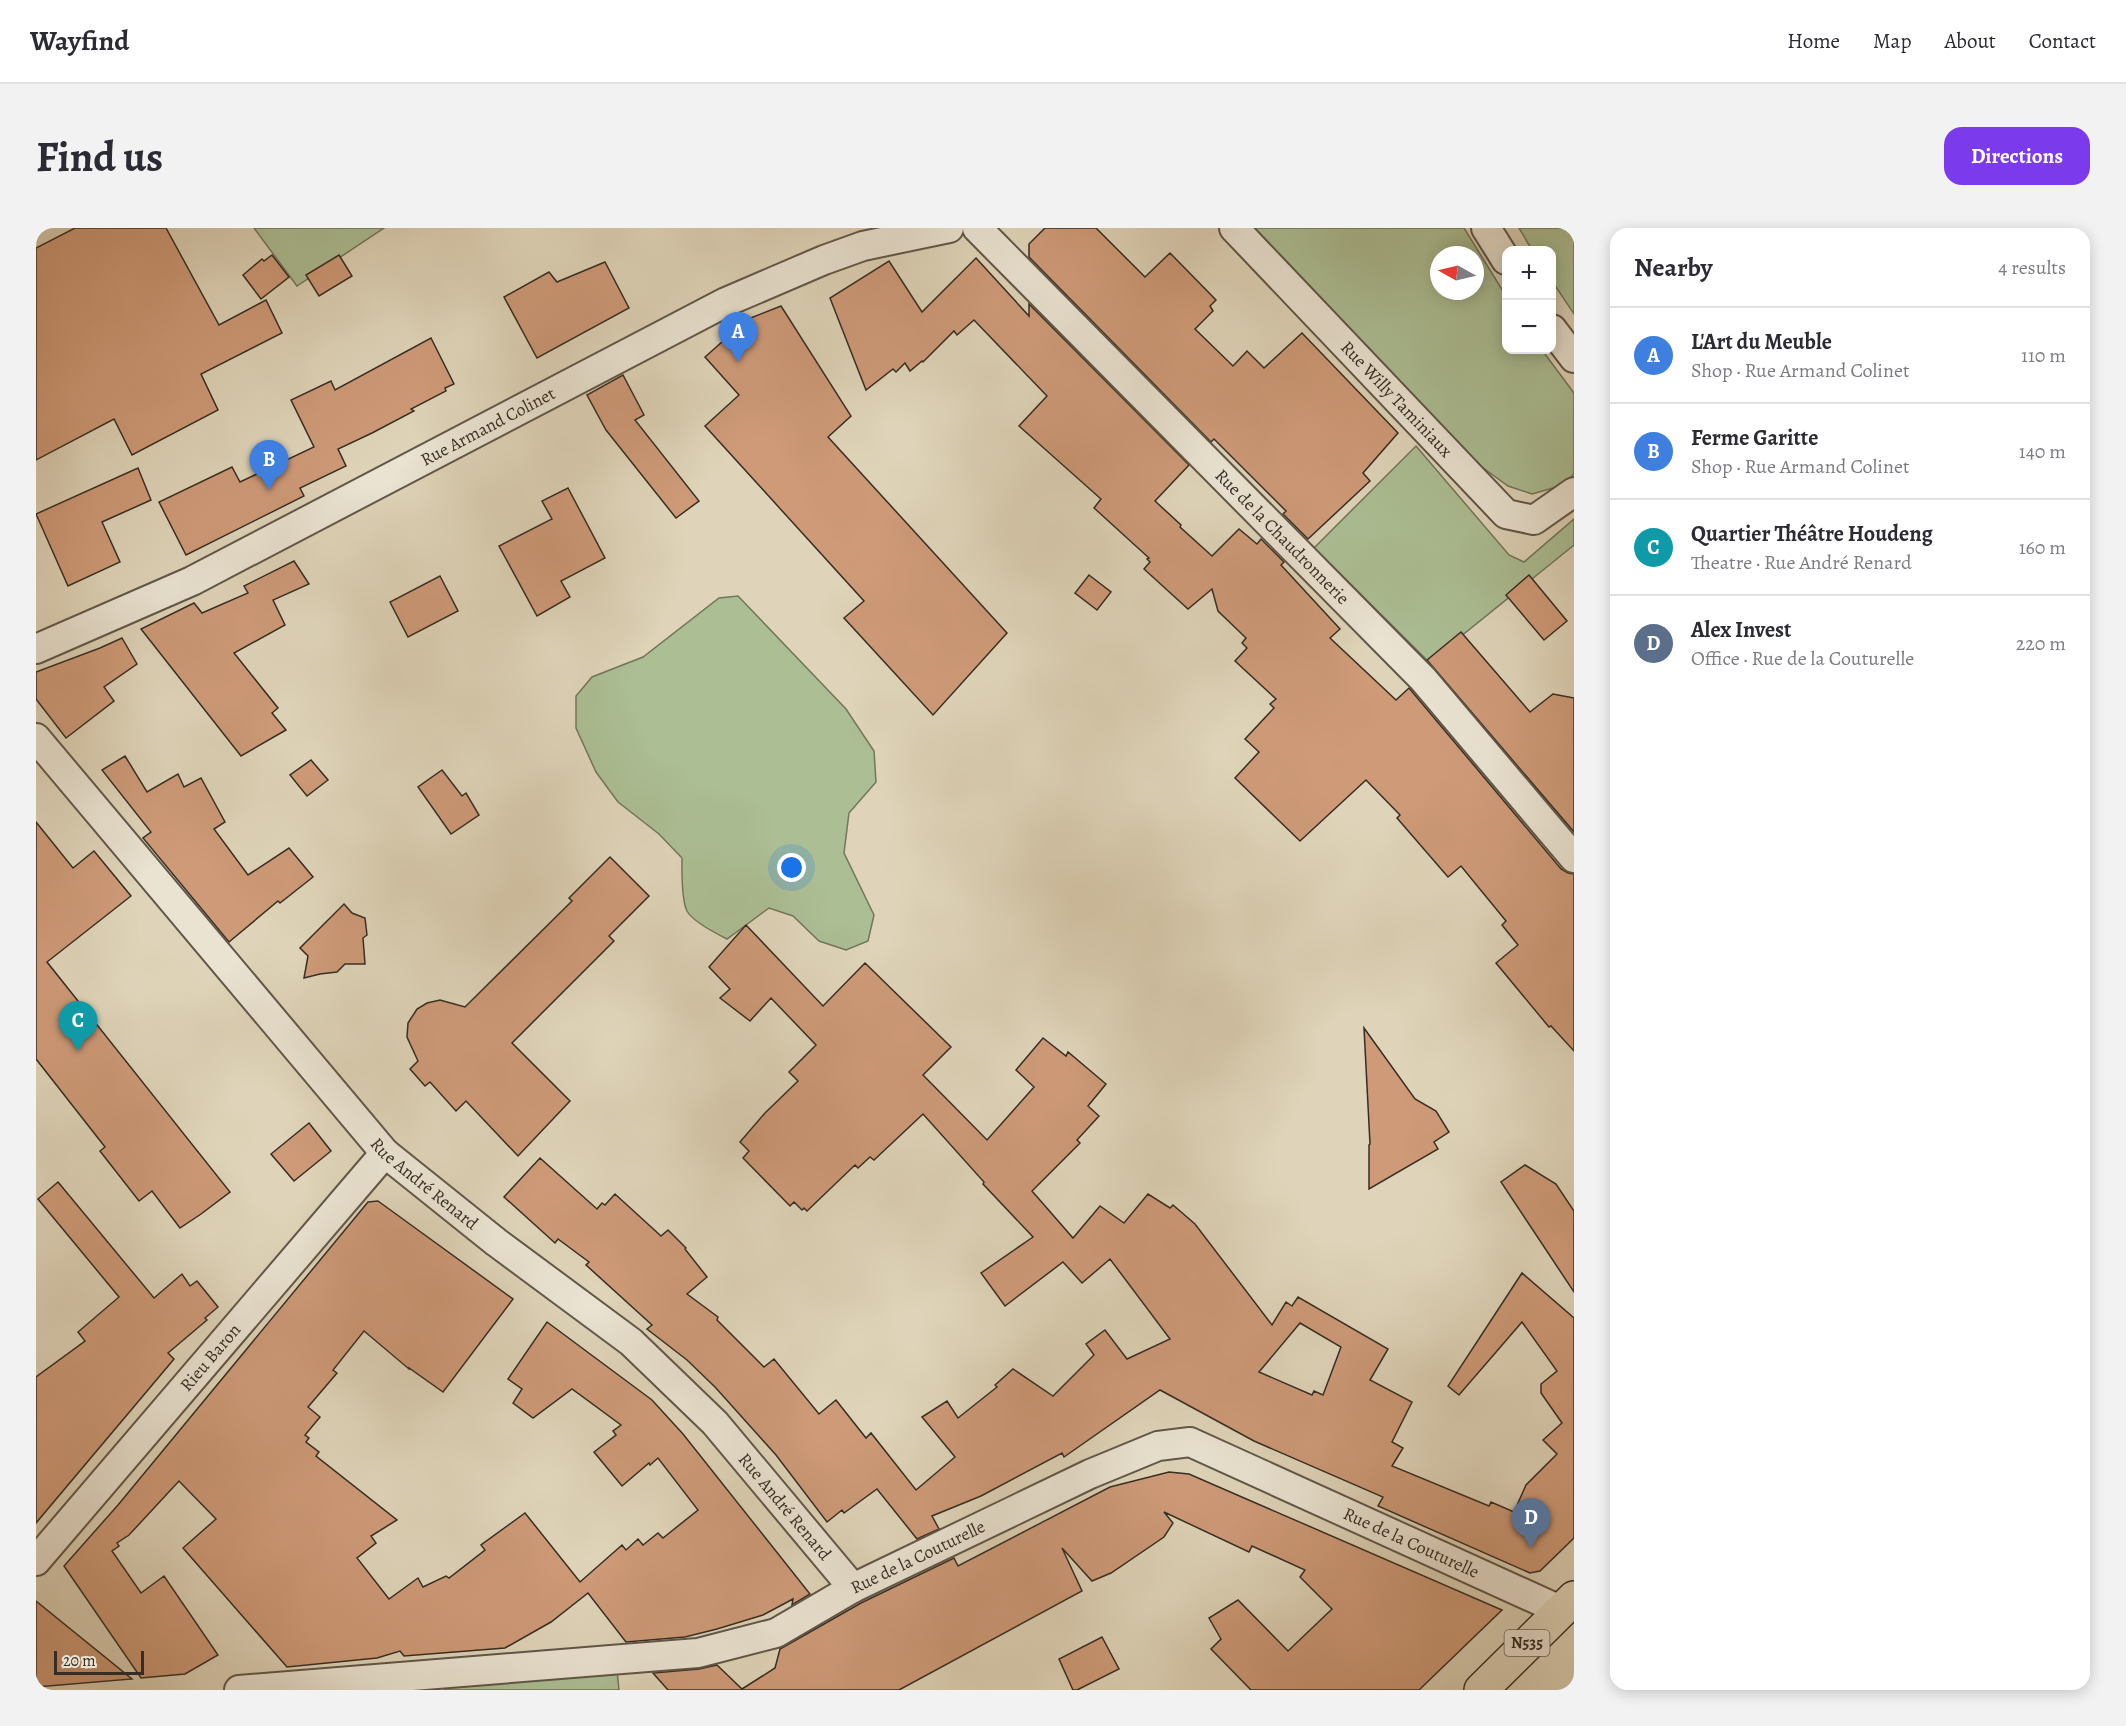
<!DOCTYPE html>
<html lang="en">
<head>
<meta charset="utf-8">
<style>
	:root { --surface:#fff; --page:#f2f2f3; --text:#2b2b33; --muted:#7c7c81; --line:#e1e1e2; --accent:#7c3aed }
	body { margin:0; font-family:Alegreya,serif; background:var(--page); color:var(--text) }
	.controls { position:absolute; right:18px; top:18px; display:grid; overflow:hidden; border-radius:12px; box-shadow:0 3px 15px #0003 }
	.controls button { width:54px; height:54px; display:grid; place-items:center; padding:0; border:0; border-bottom:2px solid var(--line); background:var(--surface); color:var(--text); font:30px sans-serif }
	.compass { position:absolute; left:1394px; top:18px; width:54px; height:54px; border-radius:50%; background:var(--surface); box-shadow:0 3px 15px #0003; rotate:278deg }
	.scale { position:absolute; left:18px; bottom:15px; width:90px; box-sizing:border-box; padding-left:6px; border:3px solid #372d24; border-top:0; font-size:16px; line-height:21px; white-space:nowrap; color:#372d24; -webkit-text-stroke:4px #eae3d2; paint-order:stroke }
	.you { position:absolute; left:756px; top:640px; width:21px; height:21px; margin:-15px; border:4px solid #fff; border-radius:50%; background:#1a73e8; box-shadow:0 0 0 9px #1a73e833 }
	.badge { display:grid; place-items:center; width:39px; height:39px; border-radius:50%; background:var(--accent); color:#fff; font-size:20px; font-weight:700 }
	.pin { position:absolute; translate:-50% -50px; filter:drop-shadow(0 2px 3px #0008) }
	.pin::after { content:''; position:absolute; top:32px; width:21px; height:18px; background:inherit; clip-path:polygon(0 0,100% 0,50% 100%) }
	.list { margin:0; padding:0; list-style:none }
	h2 { display:flex; justify-content:space-between; align-items:center; height:78px; margin:0; padding:0 24px; font-size:26px }
	h2 small { font-size:20px; font-weight:400; color:var(--muted) }
	.list li { display:grid; grid-template-columns:39px 1fr auto; gap:18px; align-items:center; box-sizing:border-box; height:96px; padding:0 24px; border-top:2px solid var(--line) }
	.list b { display:block; font-size:22px; white-space:nowrap }
	.list p { margin:0; font-size:20px; white-space:nowrap; color:var(--muted) }
	.list em { font-size:20px; font-style:normal; color:var(--muted) }
	.map { position:relative; flex:none; width:1538px; height:1462px; overflow:hidden; border-radius:18px }
	header { display:flex; align-items:center; gap:36px; box-sizing:border-box; height:84px; padding:0 30px; background:var(--surface); border-bottom:2px solid var(--line) }
	header strong { font-size:28px }
	nav { display:flex; gap:33px; margin-inline-start:auto; font-size:21px }
	.intro { display:flex; align-items:center; justify-content:space-between; box-sizing:border-box; height:144px; padding:0 36px }
	h1 { margin:0; font-size:42px }
	.button { padding:15px 27px; border-radius:18px; background:var(--accent); color:#fff; font-size:21px; font-weight:700 }
	main { display:flex; gap:36px; padding:0 36px }
	aside { flex:1; background:var(--surface); border-radius:18px; box-shadow:0 3px 15px #0003 }
	.map>svg:first-child { display:block }
	.green { fill:#acbe94; stroke:#72765c; stroke-width:1.5; fill-rule:evenodd }
	.building { fill:#ce9a78; stroke:#372d24; stroke-width:1.5; fill-rule:evenodd }
	.lines { fill:none; stroke-linecap:round; stroke-linejoin:round }
	.minor-casing { stroke:#615749; stroke-width:32 }
	.major-casing { stroke:#372d24; stroke-width:36 }
	.minor { stroke:#eae3d2; stroke-width:28 }
	.major { stroke:#dfd4b9; stroke-width:33 }
	.labels { text-anchor:middle; dominant-baseline:central; stroke-width:6; stroke-linejoin:round; paint-order:stroke }
	.shield { fill:#eae3d2; stroke:#6d6458; stroke-width:1.5 }
	.shield-label { font-size:16px; font-weight:bold; fill:#372d24 }
	.street-label { font-size:18px; fill:#372d24; stroke:#eae3d2 }
</style>
</head>
<body>
<header>
<strong>Wayfind</strong>
<nav><a>Home</a><a>Map</a><a>About</a><a>Contact</a></nav>
</header>
<div class="intro"><h1>Find us</h1><a class="button">Directions</a></div>
<main>
<div class="map">
<svg width="1538" height="1462" viewBox="0 0 1538 1462">
	<rect width="100%" height="100%" fill="#dfd4b9"/>
	<filter id="stains"><feTurbulence type="fractalNoise" baseFrequency=".00333" numOctaves="4"/><feColorMatrix values="0 0 0 0 .2 0 0 0 0 .09 0 0 0 0 .02 0 0 0 .5 -.17"/></filter>
	<radialGradient id="worn" r=".72"><stop offset=".6" stop-color="#630" stop-opacity="0"/><stop offset="1" stop-color="#630" stop-opacity=".3"/></radialGradient>
	<g class="green">
		<polygon points="218,0 348,0 261,58"/>
		<path d="M1209,0H1428L1470,68V122H1506L1538,165V245L1531,256L1496,266L1472,258L1446,239ZM1403,27H1439V63H1403Z"/>
		<polygon points="1483,0 1538,0 1538,86 1516,53 1516,22 1496,22"/>
		<polygon points="1380,218 1473,327 1488,334 1538,291 1538,317 1393,434 1278,320"/>
		<path d="M702,368L810,481L838,523L840,554L813,585L808,625L838,687L832,713L810,722L783,713L757,688L733,680L691,711C679,705 657,694 651,683C645,671 646,643 646,630L623,606L582,574L560,544L540,500V468L556,449L607,429L683,370Z"/>
		<polygon points="580,1432 583,1462 408,1462 411,1445"/>
	</g>
	<g class="building">
		<polygon points="39,0 130,0 183,97 230,72 246,105 165,146 182,182 96,227 78,191 0,232 0,20"/>
		<polygon points="1009,0 1060,0 1109,49 1134,25 1180,72 1174,78 1177,83 1159,101 1197,138 1211,123 1228,140 1266,105 1362,205 1327,245 1334,253 1272,311 1247,286 1250,283 1178,211 1175,214 993,29 993,16"/>
		<polygon points="236,27 253,49 225,71 207,47 226,31 228,33"/>
		<polygon points="303,27 316,48 283,68 270,47"/>
		<polygon points="940,30 993,88 993,76 1153,237 1119,273 1145,297 1144,299 1176,328 1203,301 1221,316 1225,311 1248,334 1245,337 1304,401 1294,410 1360,472 1373,460 1525,641 1532,645 1538,646 1538,823 1515,798 1513,799 1460,735 1482,717 1466,697 1470,693 1425,638 1412,649 1361,590 1364,587 1330,552 1264,613 1199,550 1223,524 1209,511 1238,480 1234,476 1240,471 1199,433 1211,420 1206,415 1210,410 1182,383 1176,361 1152,381 1108,341 1114,334 1111,331 1113,330 1058,280 1065,271 983,198 1011,168 938,92 921,107 918,103 887,134 886,133 874,143 869,135 860,144 857,141 830,162 794,70 853,33 886,84"/>
		<polygon points="569,34 593,80 501,130 468,69 513,44 521,54"/>
		<polygon points="745,78 815,188 792,209 971,405 897,487 808,390 828,373 669,198 703,167 669,129 712,91"/>
		<polygon points="395,110 418,156 409,160 410,163 375,181 378,183 336,205 302,221 310,238 264,260 268,268 150,327 123,274 196,239 204,254 278,219 255,172 295,153 299,162"/>
		<polygon points="587,147 608,187 599,192 663,273 640,290 570,202 551,167"/>
		<polygon points="102,240 115,272 66,294 84,334 32,358 0,286"/>
		<polygon points="532,260 569,330 525,353 534,369 501,388 463,318 516,291 506,273"/>
		<polygon points="258,333 273,356 237,372 249,397 198,425 242,480 236,485 250,502 205,528 105,401 158,375 166,385 212,365 208,358"/>
		<polygon points="1053,347 1075,364 1061,382 1039,365"/>
		<polygon points="1493,347 1531,393 1508,412 1470,367"/>
		<polygon points="404,348 422,383 372,409 354,374"/>
		<polygon points="1425,404 1494,484 1517,466 1538,470 1538,604 1391,432"/>
		<polygon points="86,410 101,436 68,459 78,473 30,510 0,471 0,444 64,420"/>
		<polygon points="89,528 111,564 142,546 148,559 165,550 189,594 178,601 212,647 253,620 277,649 244,675 242,673 193,714 107,610 115,604 66,542"/>
		<polygon points="275,532 292,552 271,568 254,547"/>
		<polygon points="406,542 426,568 430,565 443,587 415,606 382,559"/>
		<polygon points="0,594 37,640 58,623 95,668 11,734 194,964 165,986 144,1000 116,963 103,973 64,923 69,919 0,831"/>
		<polygon points="574,629 613,668 573,708 578,713 476,815 534,873 482,928 430,873 420,883 394,854 389,858 374,841 382,833 371,809 372,795 381,781 391,775 404,772 429,779 536,673 533,670"/>
		<polygon points="308,676 316,685 329,690 331,707 327,710 329,736 309,736 301,744 284,746 268,750 272,728 264,720"/>
		<path d="M710,697L787,778L829,735L915,819L887,847L951,912L998,859L980,842L1007,810L1030,828L1032,824L1070,856L1052,878L1063,888L1041,912L1044,915L996,963L1037,1010L1064,978L1088,995L1112,966L1134,980L1137,977L1159,996L1236,1097L1250,1074L1256,1078L1262,1069L1352,1121L1334,1152L1376,1174L1356,1214L1367,1220L1356,1238L1453,1278L1455,1274L1478,1284L1490,1257L1521,1226L1507,1212L1526,1195L1505,1165V1156L1521,1143L1486,1094L1423,1167L1412,1158L1486,1045L1538,1090V1310L1504,1343L1494,1345L1342,1278L1347,1269L1218,1213L1124,1162L1028,1229L1026,1225L945,1268L896,1288L903,1301L881,1311L841,1261L808,1285L806,1282L791,1294L740,1227L679,1159L651,1132L611,1101L616,1097L550,1037L553,1034L522,1011L519,1015L468,969L504,930L561,981L566,975L569,977L579,966L625,1008L632,1002L650,1020L649,1021L671,1049L651,1066L682,1089L681,1092L728,1139L738,1131L783,1186L800,1172L830,1210L835,1205L880,1262L919,1229L886,1189L911,1173L922,1190L961,1159L959,1157L977,1141L1017,1168L1058,1127L1050,1116L1069,1102L1091,1131L1134,1111L1074,1031L1046,1055L1027,1034L969,1078L945,1045L997,1009L947,956L948,954L887,886L838,932L834,929L822,940L819,937L771,983L768,980L766,982L758,974L754,978L707,930L713,923L704,914L729,885L762,853L753,844L780,817L735,770L714,793L684,770L694,761L673,739ZM1264,1095L1305,1119L1287,1167L1278,1163L1276,1167L1223,1144Z"/>
		<polygon points="1328,800 1379,871 1400,883 1413,904 1398,914 1402,921 1333,961 1333,917 1334,916"/>
		<polygon points="273,895 295,923 258,953 235,926"/>
		<polygon points="1489,937 1520,956 1538,983 1538,1064 1465,954"/>
		<polygon points="22,954 118,1070 146,1046 154,1058 161,1053 182,1079 169,1090 171,1092 132,1125 138,1131 0,1295 0,1149 49,1113 42,1104 83,1069 2,971"/>
		<polygon points="342,973 477,1071 407,1164 373,1140 373,1141 328,1103 297,1142 301,1145 272,1179 284,1189 269,1207 273,1210 270,1214 283,1224 280,1228 361,1292 335,1308 340,1315 321,1330 353,1371 382,1350 387,1359 410,1348 413,1350 449,1322 445,1317 489,1285 544,1354 586,1317 590,1322 602,1311 607,1317 622,1305 627,1310 662,1282 622,1230 614,1237 613,1235 586,1258 558,1224 580,1207 577,1203 585,1197 536,1161 497,1190 477,1175 486,1161 472,1151 511,1094 616,1172 647,1206 774,1366 756,1377 757,1371 727,1387 681,1401 649,1409 590,1414 552,1365 515,1394 469,1420 368,1428 364,1423 341,1430 251,1439 147,1320 180,1291 143,1253 93,1307 81,1315 83,1318 76,1323 105,1365 128,1348 182,1427 149,1446 105,1450 28,1338 82,1277 332,974"/>
		<polygon points="1133,1244 1153,1246 1466,1382 1383,1462 1215,1462 1175,1421 1185,1411 1173,1390 1202,1372 1252,1423 1296,1381 1264,1349 1269,1342 1216,1318 1213,1324 1128,1284 1137,1295 1128,1309 1075,1345 1056,1353 1026,1320 1046,1363 863,1462 632,1462 617,1445 663,1441 681,1437 706,1461 739,1440 744,1421 825,1375 918,1330 922,1338 1074,1259"/>
		<polygon points="0,1373 96,1451 0,1459"/>
		<polygon points="1066,1409 1083,1441 1041,1462 1037,1462 1023,1431"/>
	</g>
	<g class="lines">
		<g class="minor-casing">
			<g id="minor">
				<path id="s1" d="M941,0L1387,451L1538,630"/>
				<path id="s2" d="M1198,0L1470,286L1498,292L1538,264"/>
				<polyline points="1450,0 1470,32"/>
				<polyline points="1516,101 1538,130"/>
				<path id="s3" d="M0,421L156,353L690,74L788,32L827,18L913,0"/>
				<path id="s4" d="M0,510L349,925L460,1014L595,1114L679,1195L817,1360"/>
				<path id="s5" d="M0,1333L349,925"/>
				<path id="s6" d="M203,1462L624,1428L662,1425L740,1405L817,1360L1054,1246L1122,1218L1154,1214L1524,1382"/>
			</g>
		</g>
		<g class="major-casing">
			<polyline id="major" points="1445,1462 1538,1370"/>
		</g>
		<use href="#minor" class="minor"/>
		<use href="#major" class="major"/>
	</g>
	<g class="labels">
		<rect class="shield" x="1468.5" y="1402" width="45" height="26" rx="4.5"/>
		<g class="shield-label">
			<text x="1491" y="1415">N535</text>
		</g>
		<g class="street-label">
			<text stroke="none"><textPath href="#s2" startOffset="236">Rue Willy Taminiaux</textPath></text>
			<text stroke="none"><textPath href="#s3" startOffset="504">Rue Armand Colinet</textPath></text>
			<text stroke="none"><textPath href="#s1" startOffset="434">Rue de la Chaudronnerie</textPath></text>
			<text stroke="none"><textPath href="#s4" startOffset="592">Rue André Renard</textPath></text>
			<text stroke="none"><textPath href="#s5" startOffset="268">Rieu Baron</textPath></text>
			<text stroke="none"><textPath href="#s4" startOffset="1078">Rue André Renard</textPath></text>
			<text stroke="none"><textPath href="#s6" startOffset="1242">Rue de la Couturelle</textPath></text>
			<text stroke="none"><textPath href="#s6" startOffset="702">Rue de la Couturelle</textPath></text>
		</g>
	</g>
	<rect width="100%" height="100%" filter="url(#stains)"/>
	<rect width="100%" height="100%" fill="url(#worn)"/>
</svg>
<div class="controls">
<button>+</button>
<button>−</button>
</div>
<svg class="compass" viewBox="-18 -18 36 36"><path d="M0-13l5 13h-10z" fill="#e53935"/><path d="M0 13l5-13h-10z" fill="#7c7c81"/></svg>
<div class="scale">20 m</div>
<div class="you"></div>
<div class="pin badge" style="left:702px;top:134px;background:#3f7fe0">A</div>
<div class="pin badge" style="left:233px;top:262px;background:#3f7fe0">B</div>
<div class="pin badge" style="left:42px;top:823px;background:#0f9aa8">C</div>
<div class="pin badge" style="left:1495px;top:1320px;background:#5c6f8a">D</div>
</div>
<aside>
<h2>Nearby<small>4 results</small></h2>
<ul class="list">
<li><span class="badge" style="background:#3f7fe0">A</span><div><b>L'Art du Meuble</b><p>Shop · Rue Armand Colinet</p></div><em>110 m</em></li>
<li><span class="badge" style="background:#3f7fe0">B</span><div><b>Ferme Garitte</b><p>Shop · Rue Armand Colinet</p></div><em>140 m</em></li>
<li><span class="badge" style="background:#0f9aa8">C</span><div><b>Quartier Théâtre Houdeng</b><p>Theatre · Rue André Renard</p></div><em>160 m</em></li>
<li><span class="badge" style="background:#5c6f8a">D</span><div><b>Alex Invest</b><p>Office · Rue de la Couturelle</p></div><em>220 m</em></li>
</ul>
</aside>
</main>
</body>
</html>
